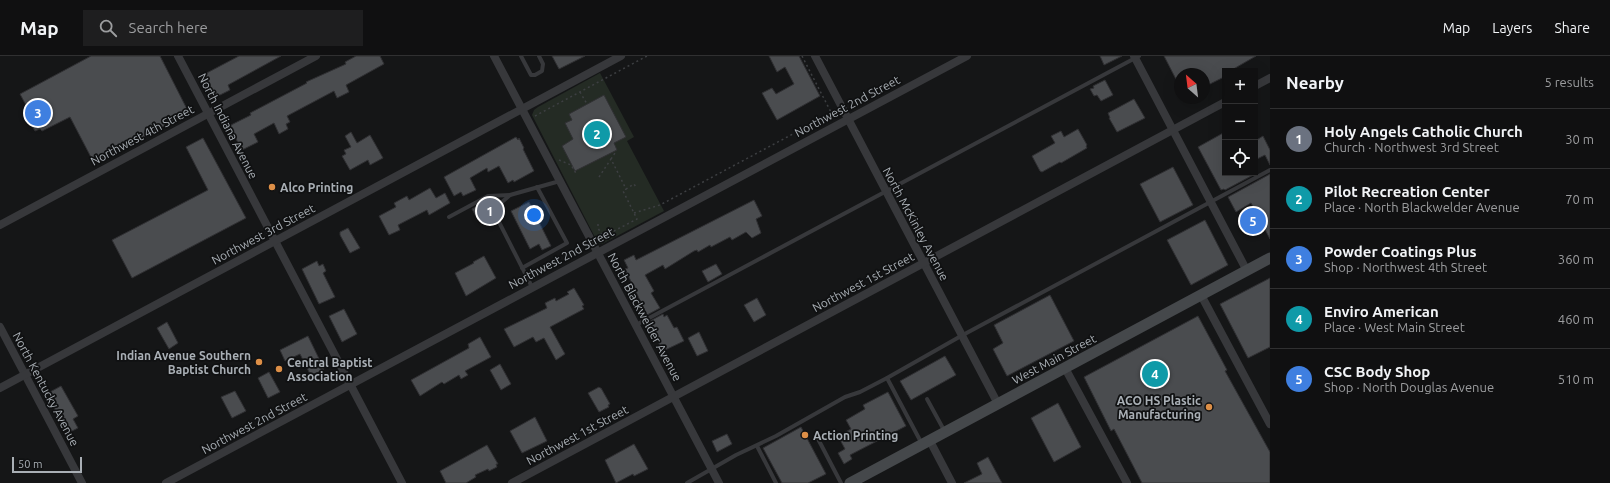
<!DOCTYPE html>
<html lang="en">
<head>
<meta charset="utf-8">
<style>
	:root { --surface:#101011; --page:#1e1e1f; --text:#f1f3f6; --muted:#9c9d9f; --line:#303031; --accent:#b45309 }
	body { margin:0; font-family:Ubuntu,sans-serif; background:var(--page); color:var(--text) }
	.controls { position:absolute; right:12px; top:12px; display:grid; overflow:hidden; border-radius:0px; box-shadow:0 4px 16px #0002 }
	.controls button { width:36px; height:36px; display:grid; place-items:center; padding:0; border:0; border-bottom:1px solid var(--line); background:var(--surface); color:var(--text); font:20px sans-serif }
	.compass { position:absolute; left:1174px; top:12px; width:36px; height:36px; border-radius:50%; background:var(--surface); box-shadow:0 4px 16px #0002; rotate:332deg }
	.scale { position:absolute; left:12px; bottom:10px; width:70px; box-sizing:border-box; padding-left:4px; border:2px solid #a9afb5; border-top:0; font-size:11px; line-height:14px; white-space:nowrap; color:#a9afb5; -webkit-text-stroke:3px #101112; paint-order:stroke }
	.you { position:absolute; left:534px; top:159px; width:14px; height:14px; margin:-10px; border:3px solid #fff; border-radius:50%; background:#1a73e8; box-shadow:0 0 0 6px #1a73e833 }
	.badge { display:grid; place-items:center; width:26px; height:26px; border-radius:50%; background:var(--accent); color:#fff; font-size:13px; font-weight:700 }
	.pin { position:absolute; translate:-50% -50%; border:2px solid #fff; box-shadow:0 1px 4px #0006 }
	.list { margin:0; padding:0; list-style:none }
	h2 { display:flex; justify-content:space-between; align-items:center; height:52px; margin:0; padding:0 16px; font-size:17px }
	h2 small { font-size:13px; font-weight:400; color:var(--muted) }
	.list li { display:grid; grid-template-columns:26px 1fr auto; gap:12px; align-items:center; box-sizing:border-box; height:60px; padding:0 16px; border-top:1px solid var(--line) }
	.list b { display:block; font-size:15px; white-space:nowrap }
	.list p { margin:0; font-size:13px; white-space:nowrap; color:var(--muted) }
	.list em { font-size:13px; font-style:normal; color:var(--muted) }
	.icon { flex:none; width:22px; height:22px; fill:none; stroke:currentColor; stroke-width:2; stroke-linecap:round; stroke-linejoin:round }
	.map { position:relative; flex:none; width:1270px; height:427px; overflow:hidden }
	header { display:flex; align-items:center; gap:24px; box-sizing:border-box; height:56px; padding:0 20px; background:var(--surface); border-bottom:1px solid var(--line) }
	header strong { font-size:19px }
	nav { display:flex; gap:22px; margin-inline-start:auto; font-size:14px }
	.search { width:280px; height:36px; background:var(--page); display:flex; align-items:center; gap:10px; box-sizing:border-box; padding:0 14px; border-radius:0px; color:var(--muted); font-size:15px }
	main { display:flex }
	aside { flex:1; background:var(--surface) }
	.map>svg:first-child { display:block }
	.green { fill:#242b24 }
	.building { fill:#4a4c4f; stroke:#303033 }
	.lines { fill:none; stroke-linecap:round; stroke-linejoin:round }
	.path { stroke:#3d3f42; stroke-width:1.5; stroke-dasharray:2 3; stroke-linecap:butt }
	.service { stroke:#37383b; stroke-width:4 }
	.minor { stroke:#37383b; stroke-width:8 }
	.secondary { stroke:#45484b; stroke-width:11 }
	.poi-dot { fill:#dd8f47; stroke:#101112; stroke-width:1.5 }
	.labels { text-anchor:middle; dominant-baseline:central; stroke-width:3.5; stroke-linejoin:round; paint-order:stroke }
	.street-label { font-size:12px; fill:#a9afb5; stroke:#101112 }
	.poi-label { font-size:12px; font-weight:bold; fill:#a9afb5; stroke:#101112; text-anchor:start }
</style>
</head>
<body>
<header>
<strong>Map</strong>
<div class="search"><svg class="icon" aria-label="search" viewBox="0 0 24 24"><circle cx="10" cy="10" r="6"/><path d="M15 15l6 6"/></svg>Search here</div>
<nav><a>Map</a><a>Layers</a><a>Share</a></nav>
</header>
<main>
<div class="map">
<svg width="1270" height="427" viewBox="0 0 1270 427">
	<rect width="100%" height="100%" fill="#151617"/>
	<polygon class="green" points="600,17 634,81 627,85 664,155 602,188 598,187 532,59 534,54 538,51"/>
	<g class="building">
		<polygon points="91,0 160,0 189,57 94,107 70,61 42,75 40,73 35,75 30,67 34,64 20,38"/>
		<polygon points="239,0 281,0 228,29 230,34 212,43 201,20"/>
		<polygon points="356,0 380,0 384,8 346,29 349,36 337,42 334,35 287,60 290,66 286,68 288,73 279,78 274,67 254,78 258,86 242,94 229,70 251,59 250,57 307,27 306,26 346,8 345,6"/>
		<polygon points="552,0 585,0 559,13"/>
		<polygon points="769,0 799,0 820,40 777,64 762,37 772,32 776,38 794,28 785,11 777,16"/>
		<polygon points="1100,0 1122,0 1104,9"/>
		<polygon points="1164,0 1256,0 1230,15 1225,15 1225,18 1222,19 1224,21 1204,31 1204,18 1180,18 1180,31"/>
		<polygon points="1105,24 1113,39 1101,45 1097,39 1094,40 1090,33 1094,32 1093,30"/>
		<polygon points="604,39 626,81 614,87 617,94 575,115 562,90 573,83 565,67 572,64 569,58"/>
		<polygon points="1134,43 1145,62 1117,76 1109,62 1110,62 1108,57"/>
		<polygon points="1078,73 1087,89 1086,90 1087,92 1061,107 1060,106 1042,116 1040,115 1032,100 1055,87 1051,80 1061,75 1064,81"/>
		<polygon points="351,76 357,87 370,79 383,102 370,109 368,104 350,114 342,100 346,98 344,94 351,91 345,80"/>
		<polygon points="1225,76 1225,117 1257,117 1225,134 1224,133 1221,134 1198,91"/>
		<polygon points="1263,80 1270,94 1270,109 1265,99 1255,104 1255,85"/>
		<polygon points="516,81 518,84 519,82 524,92 523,93 534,115 514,126 513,124 508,127 499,110 488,116 487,112 470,122 476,134 463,140 461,136 454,140 444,121"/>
		<polygon points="203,82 246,162 132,222 112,184 208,134 186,91"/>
		<polygon points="1173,111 1193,149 1160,166 1140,128"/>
		<polygon points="1270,118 1270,183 1251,147 1236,156 1228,141"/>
		<polygon points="430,132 436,142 445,137 450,147 429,159 427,154 398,169 400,174 389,179 379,160 396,151 394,147 407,140 409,144"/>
		<polygon points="491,143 497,154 478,164 472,153"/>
		<polygon points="754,144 762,160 756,163 761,177 752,182 746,176 732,184 730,181 711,191 710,189 698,196 697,194 694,195 665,213 663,209 645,219 654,235 651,237 660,252 647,259 625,213 628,212 624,204 634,199 636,204"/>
		<polygon points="529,146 551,190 542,194 539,188 530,193 511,155"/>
		<polygon points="1205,164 1228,209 1191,229 1167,184"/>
		<polygon points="348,172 360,192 350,197 340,179 340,176"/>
		<polygon points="484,200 496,222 466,240 455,217 474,207 473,206"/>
		<polygon points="317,205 319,210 323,208 326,215 323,217 335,241 319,248 302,213"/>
		<polygon points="716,208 722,218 708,226 702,215"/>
		<polygon points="1270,222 1270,291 1248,302 1220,248"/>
		<polygon points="574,232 584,249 582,250 584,253 550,271 565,298 556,304 544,282 536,286 533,281 514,291 504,273 547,252 545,247 555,242 556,245 569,238 567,236"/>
		<polygon points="1050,239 1074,285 1007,320 993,293 1003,287 994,269"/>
		<polygon points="757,242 766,259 754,266 744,249"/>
		<polygon points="344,253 357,278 342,286 329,260"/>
		<polygon points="663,258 664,261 667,259 674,272 677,271 684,285 663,295 649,269 652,267 650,265"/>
		<polygon points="1198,260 1227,314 1225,315 1270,396 1270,427 1142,427 1114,373 1111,375 1084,321"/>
		<polygon points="167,266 178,287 169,293 157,272"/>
		<polygon points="699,276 708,295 697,300 688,282"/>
		<polygon points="308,280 324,313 311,320 300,298 285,305 280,294"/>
		<polygon points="480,281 491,301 465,315 468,319 461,323 459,319 444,328 442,326 420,340 411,324 469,292 468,288"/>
		<polygon points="945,300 956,319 911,344 900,325"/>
		<polygon points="500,308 511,328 501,334 490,314"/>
		<polygon points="269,316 280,336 268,342 258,322"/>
		<polygon points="61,330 78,360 73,363 78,372 68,377 53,350 56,348 50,336"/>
		<polygon points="599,331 600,332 601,332 610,348 608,349 609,351 599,356 588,337"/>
		<polygon points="235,335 246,355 232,362 221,341"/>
		<polygon points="888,336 906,370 850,399 852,403 844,408 838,397 845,393 838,380 851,373 846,364 865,353 863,349"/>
		<polygon points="1058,347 1081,391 1054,406 1031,362"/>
		<polygon points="535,361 547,385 522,397 510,375"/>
		<polygon points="801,371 826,418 808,427 782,427 763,392"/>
		<polygon points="727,378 732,388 717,396 712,385"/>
		<polygon points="634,388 648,413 634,420 633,418 616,427 605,404"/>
		<polygon points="487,389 498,408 496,408 497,411 489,415 488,413 475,419 476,421 466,427 446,427 440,415"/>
		<polygon points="988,401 1002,427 964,427 982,418 977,407"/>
	</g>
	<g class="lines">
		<g class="path">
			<polyline points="802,0 834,62"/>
			<polyline points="580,36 587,48"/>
			<polyline points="535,60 647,0"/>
			<polyline points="611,103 615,97 614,95"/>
			<polyline points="559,104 571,109 577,119"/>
			<polyline points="599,121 611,103 626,133 634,128 636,131"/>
			<polyline points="634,157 660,149 834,56"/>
			<polyline points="598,168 598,172 605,184"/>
			<polyline points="600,181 612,176 637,163 623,135 626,133"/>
		</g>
		<g class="service">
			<polyline points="521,0 531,19 535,19 542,15 543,8 539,0"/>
			<polyline points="449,161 488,140 510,139"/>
			<polyline points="522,212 567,187 537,131"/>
			<polyline points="532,231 498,164 502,146 510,139 560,125"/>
			<polyline points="636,269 1139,0"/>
			<polyline points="887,322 922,388"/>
			<polyline points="927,343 945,376"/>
			<polyline points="816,379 841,427"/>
			<polyline points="757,390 776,427"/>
			<polyline points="687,427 736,399 776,380 845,341 860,336 887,322 961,280 1270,114"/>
		</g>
		<g class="minor">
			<polyline points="178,0 402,427"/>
			<polyline points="494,0 719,427"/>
			<polyline points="815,0 998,348"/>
			<polyline points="1134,0 1247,215"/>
			<polyline points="1255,30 1270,22"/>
			<polyline points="0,169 316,0"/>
			<polyline points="1201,239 1270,368"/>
			<polyline points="0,271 82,427"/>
			<polyline points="1065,312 1127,427"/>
			<polyline points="0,332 621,0"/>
			<polyline points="930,385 952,427"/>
			<polyline points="166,427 967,0"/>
			<polyline points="512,427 1225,46"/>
		</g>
		<polyline class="secondary" points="850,427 1270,202"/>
	</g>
	<g class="poi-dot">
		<circle cx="272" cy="131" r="4"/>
		<circle cx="259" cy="306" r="4"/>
		<circle cx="279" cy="313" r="4"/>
		<circle cx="1209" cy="351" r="4"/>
		<circle cx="805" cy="379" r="4"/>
	</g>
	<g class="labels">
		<g class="street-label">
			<text transform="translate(847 50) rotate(-28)">Northwest 2nd Street</text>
			<text transform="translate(228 70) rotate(63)">North Indiana Avenue</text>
			<text transform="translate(142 79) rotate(-28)">Northwest 4th Street</text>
			<text transform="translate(916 168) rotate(62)">North McKinley Avenue</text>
			<text transform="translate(263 178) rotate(-28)">Northwest 3rd Street</text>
			<text transform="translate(561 202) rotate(-28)">Northwest 2nd Street</text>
			<text transform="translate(863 226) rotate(-28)">Northwest 1st Street</text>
			<text transform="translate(645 261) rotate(62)">North Blackwelder Avenue</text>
			<text transform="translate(1054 303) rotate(-28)">West Main Street</text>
			<text transform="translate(46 333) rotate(62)">North Kentucky Avenue</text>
			<text transform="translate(254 367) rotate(-28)">Northwest 2nd Street</text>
			<text transform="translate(577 379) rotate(-28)">Northwest 1st Street</text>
		</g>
		<g class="poi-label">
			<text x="280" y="131">Alco Printing</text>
			<text x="251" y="299" text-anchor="end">Indian Avenue Southern<tspan x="251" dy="14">Baptist Church</tspan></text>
			<text x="287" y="306">Central Baptist<tspan x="287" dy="14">Association</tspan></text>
			<text x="1201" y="344" text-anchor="end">ACO HS Plastic<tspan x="1201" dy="14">Manufacturing</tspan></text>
			<text x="813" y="379">Action Printing</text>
		</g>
	</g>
</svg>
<div class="controls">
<button>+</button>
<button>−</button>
<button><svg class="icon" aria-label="locate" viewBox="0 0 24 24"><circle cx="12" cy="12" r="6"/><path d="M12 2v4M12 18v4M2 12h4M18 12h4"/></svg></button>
</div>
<svg class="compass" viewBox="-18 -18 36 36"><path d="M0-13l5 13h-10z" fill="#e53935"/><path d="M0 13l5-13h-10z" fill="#9c9d9f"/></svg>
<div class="scale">50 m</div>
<div class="you"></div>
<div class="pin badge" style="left:490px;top:155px;background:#6b7280">1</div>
<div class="pin badge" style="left:597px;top:78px;background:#0f9aa8">2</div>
<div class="pin badge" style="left:38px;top:57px;background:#3f7fe0">3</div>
<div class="pin badge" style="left:1155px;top:318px;background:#0f9aa8">4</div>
<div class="pin badge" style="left:1253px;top:165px;background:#3f7fe0">5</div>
</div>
<aside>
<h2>Nearby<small>5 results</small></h2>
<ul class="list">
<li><span class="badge" style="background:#6b7280">1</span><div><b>Holy Angels Catholic Church</b><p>Church · Northwest 3rd Street</p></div><em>30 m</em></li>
<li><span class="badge" style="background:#0f9aa8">2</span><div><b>Pilot Recreation Center</b><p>Place · North Blackwelder Avenue</p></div><em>70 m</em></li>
<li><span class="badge" style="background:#3f7fe0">3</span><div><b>Powder Coatings Plus</b><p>Shop · Northwest 4th Street</p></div><em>360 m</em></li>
<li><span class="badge" style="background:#0f9aa8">4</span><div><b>Enviro American</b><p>Place · West Main Street</p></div><em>460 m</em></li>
<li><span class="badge" style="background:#3f7fe0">5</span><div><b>CSC Body Shop</b><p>Shop · North Douglas Avenue</p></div><em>510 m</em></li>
</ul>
</aside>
</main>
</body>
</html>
